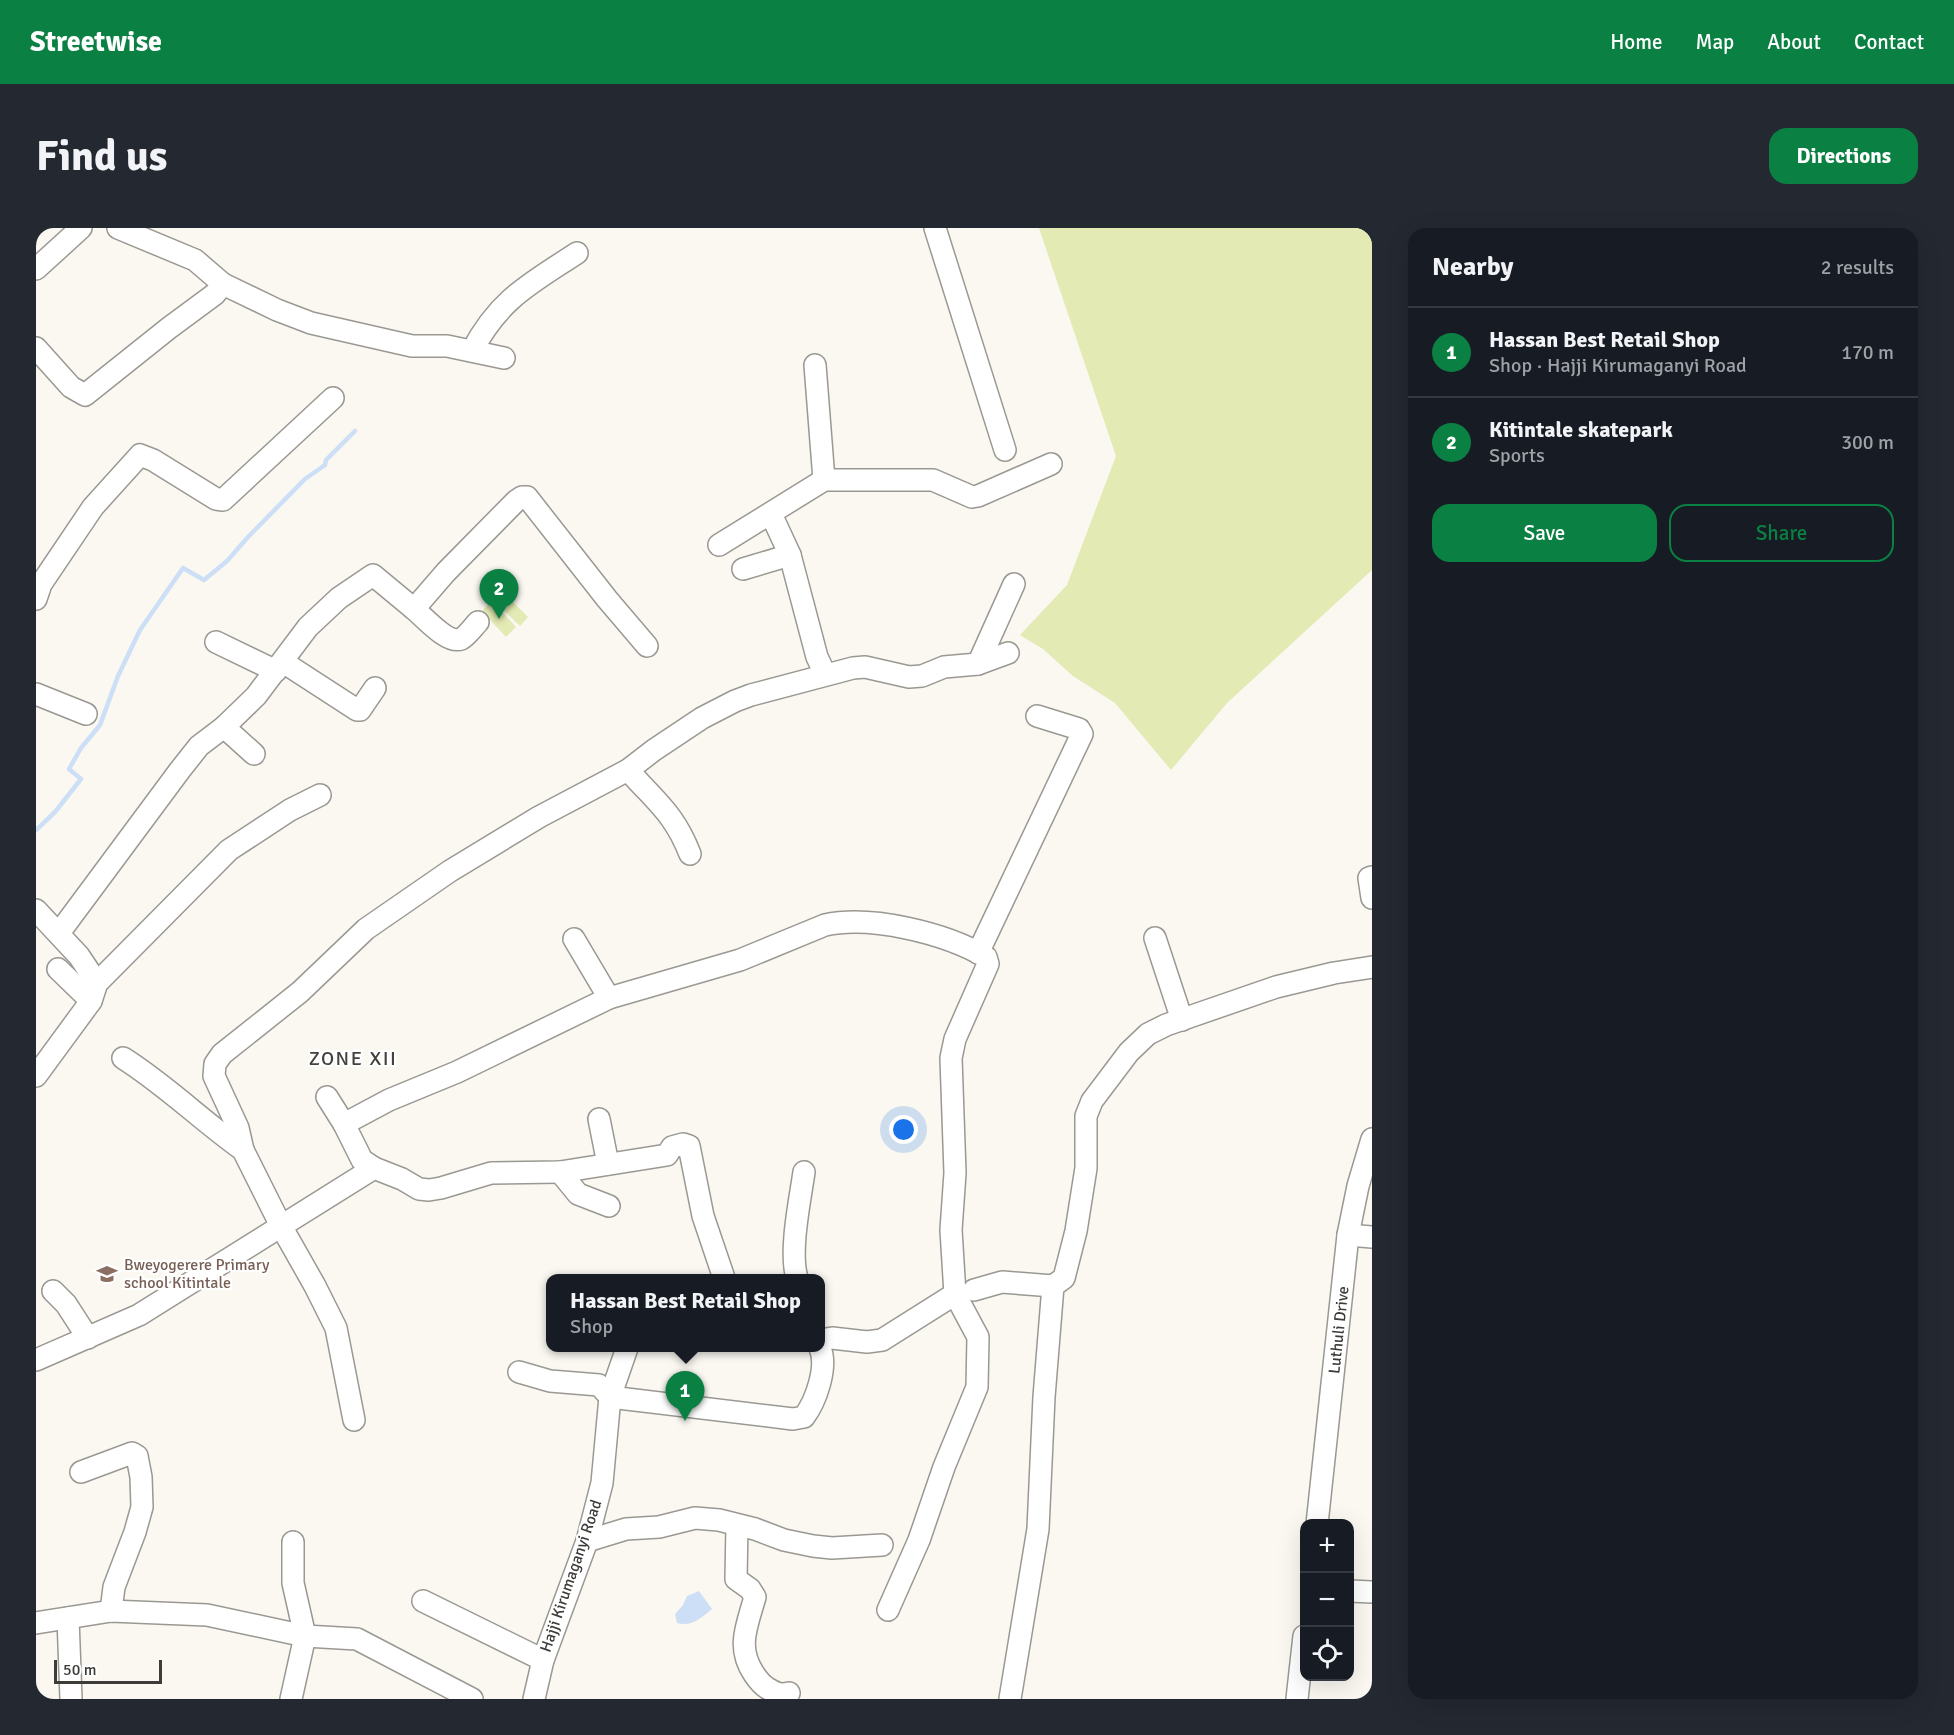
<!DOCTYPE html>
<html lang="en">
<head>
<meta charset="utf-8">
<style>
	:root { --surface:#171b24; --page:#242831; --text:#f1f3f6; --muted:#9ea1a6; --line:#363941; --accent:#0b8043 }
	body { margin:0; font-family:Signika,sans-serif; background:var(--page); color:var(--text) }
	.controls { position:absolute; right:18px; bottom:18px; display:grid; overflow:hidden; border-radius:12px; box-shadow:0 6px 24px #0002 }
	.controls button { width:54px; height:54px; display:grid; place-items:center; padding:0; border:0; border-bottom:2px solid var(--line); background:var(--surface); color:var(--text); font:30px sans-serif }
	.scale { position:absolute; left:18px; bottom:15px; width:108px; box-sizing:border-box; padding-left:6px; border:3px solid #3d3c39; border-top:0; font-size:16px; line-height:21px; white-space:nowrap; color:#3d3c39; -webkit-text-stroke:4px #fff; paint-order:stroke }
	.you { position:absolute; left:868px; top:902px; width:21px; height:21px; margin:-15px; border:4px solid #fff; border-radius:50%; background:#1a73e8; box-shadow:0 0 0 9px #1a73e833 }
	.badge { display:grid; place-items:center; width:39px; height:39px; border-radius:50%; background:var(--accent); color:#fff; font-size:20px; font-weight:700 }
	.pin { position:absolute; translate:-50% -50px; filter:drop-shadow(0 2px 3px #0008) }
	.pin::after { content:''; position:absolute; top:32px; width:21px; height:18px; background:inherit; clip-path:polygon(0 0,100% 0,50% 100%) }
	.popup { position:absolute; left:510px; top:1046px; width:279px; height:78px; box-sizing:border-box; display:grid; place-content:center; border-radius:12px; background:var(--surface); filter:drop-shadow(0 2px 4px #0005); font-size:20px; white-space:nowrap; color:var(--muted) }
	.popup b { font-size:22px; color:var(--text) }
	.popup::after { content:''; position:absolute; left:50%; top:100%; margin-left:-12px; border:12px solid transparent; border-top-color:var(--surface) }
	.list { margin:0; padding:0; list-style:none }
	h2 { display:flex; justify-content:space-between; align-items:center; height:78px; margin:0; padding:0 24px; font-size:26px }
	h2 small { font-size:20px; font-weight:400; color:var(--muted) }
	.list li { display:grid; grid-template-columns:39px 1fr auto; gap:18px; align-items:center; box-sizing:border-box; height:90px; padding:0 24px; border-top:2px solid var(--line) }
	.list b { display:block; font-size:22px; white-space:nowrap }
	.list p { margin:0; font-size:20px; white-space:nowrap; color:var(--muted) }
	.list em { font-size:20px; font-style:normal; color:var(--muted) }
	.actions { display:flex; gap:12px; padding:18px 24px }
	.actions a { flex:1; padding:14px 0; border:2px solid var(--accent); border-radius:18px; text-align:center; font-size:21px; color:var(--accent) }
	.actions .main { background:var(--accent); color:#fff }
	.icon { flex:none; width:33px; height:33px; fill:none; stroke:currentColor; stroke-width:2; stroke-linecap:round; stroke-linejoin:round }
	.map { position:relative; flex:none; width:1336px; height:1471px; overflow:hidden; border-radius:18px }
	header { display:flex; align-items:center; gap:36px; box-sizing:border-box; height:84px; padding:0 30px; background:var(--accent); color:#fff }
	header strong { font-size:28px }
	nav { display:flex; gap:33px; margin-inline-start:auto; font-size:21px }
	.intro { display:flex; align-items:center; justify-content:space-between; box-sizing:border-box; height:144px; padding:0 36px }
	h1 { margin:0; font-size:42px }
	.button { padding:15px 27px; border-radius:18px; background:var(--accent); color:#fff; font-size:21px; font-weight:700 }
	main { display:flex; gap:36px; padding:0 36px }
	aside { flex:1; background:var(--surface); border-radius:18px; box-shadow:0 6px 24px #0002 }
	.map>svg:first-child { display:block }
	.green { fill:#e3eab3 }
	.water { fill:#cddff6 }
	.lines { fill:none; stroke-linecap:round; stroke-linejoin:round }
	.stream { stroke:#cddff6; stroke-width:4.5 }
	.minor-casing { stroke:#9a9892; stroke-width:24 }
	.minor { stroke:#fff; stroke-width:21 }
	.labels { text-anchor:middle; dominant-baseline:central; stroke-width:4.5; stroke-linejoin:round; paint-order:stroke }
	.education-label { font-size:16px; fill:#785e54; stroke:#fff; text-anchor:start }
	.street-label { font-size:16px; fill:#3d3c39; stroke:#fff }
	.quarter-label { font-size:20px; letter-spacing:1.5px; fill:#44423d; stroke:#fff }
</style>
</head>
<body>
<header>
<strong>Streetwise</strong>
<nav><a>Home</a><a>Map</a><a>About</a><a>Contact</a></nav>
</header>
<div class="intro"><h1>Find us</h1><a class="button">Directions</a></div>
<main>
<div class="map">
<svg width="1336" height="1471" viewBox="0 0 1336 1471">
	<rect width="100%" height="100%" fill="#faf8f1"/>
	<g class="green">
		<polygon points="1003,0 1336,0 1336,342 1191,475 1135,542 1079,475 1037,448 1007,421 984,407 1031,357 1080,228"/>
		<polygon points="466,363 492,389 484,398 457,372"/>
		<polygon points="456,373 480,399 470,409 446,383"/>
	</g>
	<path class="water" d="M663,1363L676,1381C665,1390 656,1399 641,1395L639,1386L647,1377L651,1368Z"/>
	<g class="lines">
		<polyline class="stream" points="0,602 19,584 45,551 33,541 45,520 64,497 82,448 104,402 147,340 168,352 191,333 212,309 269,251 289,237 290,232 319,203"/>
		<g class="minor-casing">
			<g id="minor">
				<polyline points="899,0 969,222"/>
				<polyline points="0,41 45,0"/>
				<polyline points="187,56 241,82 275,95 376,118 411,118 468,130"/>
				<polyline points="0,120 35,159 49,167 133,100 179,66 187,56 159,32 82,0"/>
				<path d="M436,123C463,71 494,56 541,25"/>
				<polyline points="779,137 788,252"/>
				<polyline points="735,286 754,327 781,429 789,446"/>
				<polyline points="683,317 788,252 897,252 936,269 942,268 1015,236"/>
				<polyline points="707,341 754,327"/>
				<polyline points="0,371 5,356 57,279 104,227 117,232 180,271 187,272 297,170"/>
				<path d="M378,381C388,389 411,416 425,411C431,408 437,399 442,394"/>
				<polyline points="180,414 240,443"/>
				<polyline points="247,434 321,482 324,482 339,460"/>
				<polyline points="942,436 978,356"/>
				<polyline points="0,466 50,486"/>
				<polyline points="188,499 218,526"/>
				<path d="M592,542C620,574 638,585 654,626"/>
				<polyline points="1336,649 1333,650 1336,670"/>
				<polyline points="0,682 43,728 61,755"/>
				<polyline points="23,705 144,542 163,518 188,499 220,468 272,399 303,370 337,347 378,381 410,344 480,273 486,269 491,269 571,371 611,418"/>
				<polyline points="1119,710 1146,792"/>
				<polyline points="538,711 573,770"/>
				<polyline points="942,725 1046,506 1043,501 1001,488"/>
				<polyline points="22,741 55,773"/>
				<path d="M87,830C130,857 166,893 207,922"/>
				<polyline points="0,848 55,773 61,755 193,622 254,582 284,567"/>
				<polyline points="291,869 308,896 326,932 338,940"/>
				<polyline points="563,891 572,936"/>
				<path d="M308,896L353,872L421,844L573,770L704,732L789,697C835,687 909,705 950,729L952,736L919,811L915,830L919,945L915,1002L919,1066L942,1109L941,1159L908,1239L883,1312L852,1382"/>
				<polyline points="524,944 542,966 573,978"/>
				<polyline points="1312,1007 1336,1009"/>
				<path d="M761,1050C753,1024 764,972 768,944"/>
				<polyline points="938,1062 966,1054 1017,1058"/>
				<polyline points="17,1063 30,1076 52,1110"/>
				<polyline points="784,1112 796,1110 831,1114 846,1112 919,1066"/>
				<polyline points="0,1132 103,1087 338,940 366,951 383,961 393,962 405,960 455,945 524,944 631,927 636,919 647,916 653,918 667,988 688,1050"/>
				<path d="M483,1144L514,1153L563,1157L574,1169L757,1191L768,1189C780,1173 792,1139 784,1120"/>
				<polyline points="318,1192 300,1100 279,1058 245,998 207,922 202,900 178,848 179,836 186,826 264,764 330,701 414,643 503,589 592,542 618,522 666,490 699,473 715,467 817,440 829,439 873,449 886,448 908,439 942,436 972,425"/>
				<polyline points="45,1244 96,1225 101,1228 105,1249 106,1279 99,1304 78,1359 75,1383"/>
				<polyline points="1281,1296 1312,1007 1322,958 1336,911"/>
				<path d="M701,1297L700,1351L714,1361L719,1369C711,1398 700,1419 718,1446C722,1452 725,1456 731,1460C738,1464 744,1468 753,1465"/>
				<polyline points="551,1313 590,1301 623,1299 659,1290 683,1292 719,1301 748,1312 777,1318 796,1320 846,1317"/>
				<polyline points="1314,1363 1336,1364"/>
				<polyline points="387,1373 507,1432"/>
				<polyline points="32,1390 35,1471"/>
				<polyline points="0,1395 75,1383 171,1387 269,1408 321,1411 436,1471"/>
				<polyline points="255,1471 269,1408 257,1355 257,1314"/>
				<polyline points="498,1471 507,1432 551,1313 566,1255 574,1169 591,1120"/>
				<polyline points="974,1471 1002,1301 1008,1169 1017,1058 1028,1050 1040,1003 1050,940 1050,888 1056,873 1093,824 1112,806 1130,797 1240,759 1298,745 1336,739"/>
				<polyline points="1261,1471 1268,1408"/>
			</g>
		</g>
		<use href="#minor" class="minor"/>
	</g>
	<defs>
		<g id="school-bare" transform="scale(1.62)"><path d="M0-5L7-2L0 1L-7-2ZM-4 1L0 2.5L4 1V4Q0 6-4 4Z" fill="#8d6e63" stroke="#fff" stroke-width="2.5" paint-order="stroke"/></g>
	</defs>
	<g fill-rule="evenodd">
		<use href="#school-bare" x="71" y="1046"/>
	</g>
	<g class="labels">
		<g class="education-label">
			<text x="88" y="1037">Bweyogerere Primary<tspan x="88" dy="18">school Kitintale</tspan></text>
		</g>
		<g class="street-label">
			<text transform="translate(1303 1102) rotate(-84)">Luthuli Drive</text>
			<text transform="translate(535 1348) rotate(-71)">Hajji Kirumaganyi Road</text>
		</g>
		<g class="quarter-label">
			<text x="317" y="830">ZONE XII</text>
		</g>
	</g>
</svg>
<div class="controls">
<button>+</button>
<button>−</button>
<button><svg class="icon" aria-label="locate" viewBox="0 0 24 24"><circle cx="12" cy="12" r="6"/><path d="M12 2v4M12 18v4M2 12h4M18 12h4"/></svg></button>
</div>
<div class="scale">50 m</div>
<div class="you"></div>
<div class="pin badge" style="left:649px;top:1193px">1</div>
<div class="popup"><b>Hassan Best Retail Shop</b>Shop</div>
<div class="pin badge" style="left:463px;top:391px">2</div>
</div>
<aside>
<h2>Nearby<small>2 results</small></h2>
<ul class="list">
<li><span class="badge">1</span><div><b>Hassan Best Retail Shop</b><p>Shop · Hajji Kirumaganyi Road</p></div><em>170 m</em></li>
<li><span class="badge">2</span><div><b>Kitintale skatepark</b><p>Sports</p></div><em>300 m</em></li>
</ul>
<div class="actions"><a class="main">Save</a><a>Share</a></div>
</aside>
</main>
</body>
</html>
